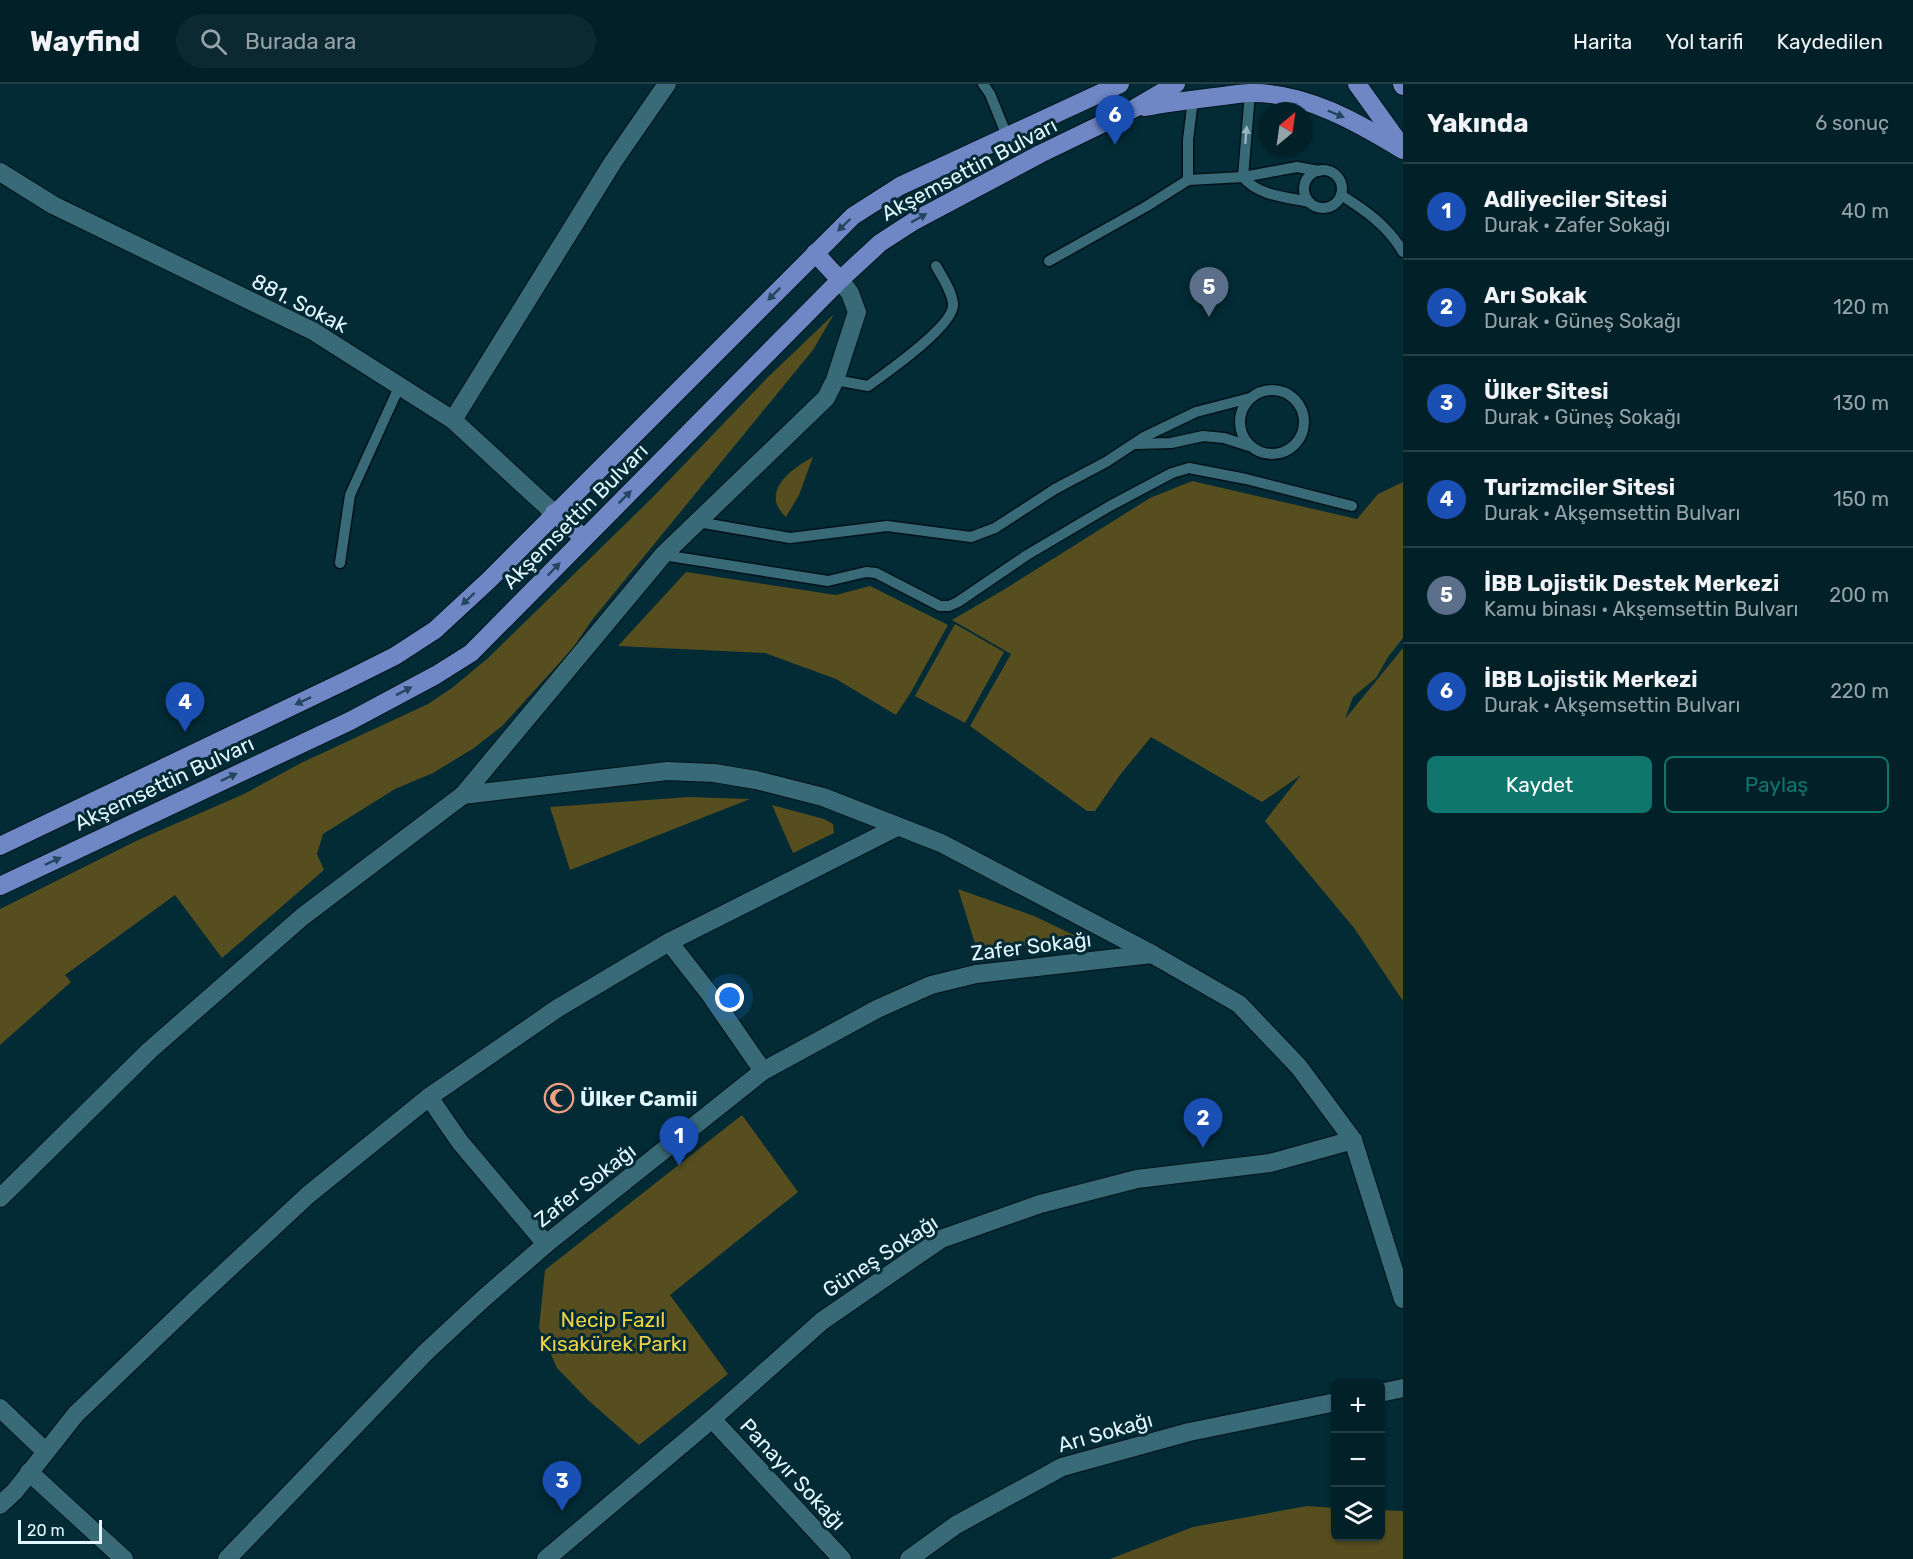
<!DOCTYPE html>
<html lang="tr">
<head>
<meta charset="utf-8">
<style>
	:root { --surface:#022028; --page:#0c2830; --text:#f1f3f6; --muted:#96a3a8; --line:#233e45; --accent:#0f766e }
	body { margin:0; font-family:Rubik,sans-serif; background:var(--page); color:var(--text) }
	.controls { position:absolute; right:18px; bottom:18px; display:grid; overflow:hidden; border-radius:9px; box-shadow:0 2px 4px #0004 }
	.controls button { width:54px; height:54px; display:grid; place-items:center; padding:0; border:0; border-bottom:2px solid var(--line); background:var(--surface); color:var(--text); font:30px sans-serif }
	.compass { position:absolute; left:1259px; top:18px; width:54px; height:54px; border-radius:50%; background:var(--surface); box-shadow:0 2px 4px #0004; rotate:29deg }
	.scale { position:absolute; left:18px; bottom:15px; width:84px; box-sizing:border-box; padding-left:6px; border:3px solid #e2f6fd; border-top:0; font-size:16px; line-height:21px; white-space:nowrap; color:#e2f6fd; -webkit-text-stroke:4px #032b35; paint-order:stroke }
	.you { position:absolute; left:730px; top:914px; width:21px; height:21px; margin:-15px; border:4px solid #fff; border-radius:50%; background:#1a73e8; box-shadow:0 0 0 9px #1a73e833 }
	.badge { display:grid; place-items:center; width:39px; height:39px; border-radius:50%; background:var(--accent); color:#fff; font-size:20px; font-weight:700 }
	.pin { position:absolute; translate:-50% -50px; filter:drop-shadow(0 2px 3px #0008) }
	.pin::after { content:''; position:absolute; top:32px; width:21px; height:18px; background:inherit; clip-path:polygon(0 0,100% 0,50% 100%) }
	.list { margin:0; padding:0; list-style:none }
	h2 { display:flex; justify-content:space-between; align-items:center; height:78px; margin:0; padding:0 24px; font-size:26px }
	h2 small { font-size:20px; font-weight:400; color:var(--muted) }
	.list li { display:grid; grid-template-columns:39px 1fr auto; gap:18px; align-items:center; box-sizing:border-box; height:96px; padding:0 24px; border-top:2px solid var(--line) }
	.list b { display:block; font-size:22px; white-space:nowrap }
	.list p { margin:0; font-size:20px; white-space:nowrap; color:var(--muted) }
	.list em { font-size:20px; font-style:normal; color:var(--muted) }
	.actions { display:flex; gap:12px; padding:18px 24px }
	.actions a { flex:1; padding:14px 0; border:2px solid var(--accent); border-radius:9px; text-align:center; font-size:21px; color:var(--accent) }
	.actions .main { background:var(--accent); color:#fff }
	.icon { flex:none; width:33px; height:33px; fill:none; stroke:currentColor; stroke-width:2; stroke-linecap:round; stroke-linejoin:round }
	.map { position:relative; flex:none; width:1403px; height:1475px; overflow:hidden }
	header { display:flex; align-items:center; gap:36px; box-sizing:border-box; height:84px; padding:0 30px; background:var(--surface); border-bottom:2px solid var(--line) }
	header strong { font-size:28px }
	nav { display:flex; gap:33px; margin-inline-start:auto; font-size:21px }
	.search { width:420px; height:54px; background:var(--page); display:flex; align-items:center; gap:15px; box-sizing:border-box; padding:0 21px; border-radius:33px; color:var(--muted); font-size:22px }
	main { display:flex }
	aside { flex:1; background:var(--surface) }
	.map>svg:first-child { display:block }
	.green { fill:#564e1f }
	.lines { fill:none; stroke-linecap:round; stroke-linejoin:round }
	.service-casing { stroke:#001219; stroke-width:13 }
	.minor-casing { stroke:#001219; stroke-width:20 }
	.tertiary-casing { stroke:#001219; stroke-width:20 }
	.primary-casing { stroke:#001219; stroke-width:20 }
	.service { stroke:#396a78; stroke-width:10 }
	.minor { stroke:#396a78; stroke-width:18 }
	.tertiary { stroke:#396a78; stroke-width:18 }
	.primary { stroke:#6f87c5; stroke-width:18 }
	.oneway { fill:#234760 }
	.oneway2 { fill:#96b7c1 }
	.labels { text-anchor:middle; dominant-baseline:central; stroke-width:6; stroke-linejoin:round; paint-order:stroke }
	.street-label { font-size:21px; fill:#e2f6fd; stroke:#032b35 }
	.poi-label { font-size:21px; font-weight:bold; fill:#e2f6fd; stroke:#032b35; text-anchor:start }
	.park-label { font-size:21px; fill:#ebd242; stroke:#032b35 }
</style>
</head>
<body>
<header>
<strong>Wayfind</strong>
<div class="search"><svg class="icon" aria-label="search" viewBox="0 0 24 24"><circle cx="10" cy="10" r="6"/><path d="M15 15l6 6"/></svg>Burada ara</div>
<nav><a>Harita</a><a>Yol tarifi</a><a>Kaydedilen</a></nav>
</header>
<main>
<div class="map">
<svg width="1403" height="1475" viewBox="0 0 1403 1475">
	<rect width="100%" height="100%" fill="#032b35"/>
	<g class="green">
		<polygon points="834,230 813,266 592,536 573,564 502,642 474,664 433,689 395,705 323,750 317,770 324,786 222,874 175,811 65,891 71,898 0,961 0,825 138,756 244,710 301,679 428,620 452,604 487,575 651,415 768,293"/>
		<path d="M813,373L799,411L786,433C759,408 791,385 813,373Z"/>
		<polygon points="1192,397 1357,435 1378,410 1403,398 1403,554 1388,573 1376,594 1353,613 1345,635 1403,564 1403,917 1354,844 1265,737 1301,691 1262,718 1151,653 1120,691 1095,727 1087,727 970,642 1011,570 952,536 1005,505 1150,414"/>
		<polygon points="686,488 836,511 870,502 948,541 911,608 896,631 836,595 765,569 618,562"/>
		<polygon points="955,540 1004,568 965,639 915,612"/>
		<polygon points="689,713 750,715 570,786 550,723"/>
		<polygon points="772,721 824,735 833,740 834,749 793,769"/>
		<polygon points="958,805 1034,832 1076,852 1078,857 977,866"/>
		<polygon points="742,1031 798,1108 670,1211 728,1290 639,1361 588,1316 557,1284 539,1244 545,1186"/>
		<polygon points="1307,1422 1335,1424 1336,1452 1380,1452 1381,1426 1403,1427 1403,1475 1110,1475 1193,1443"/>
	</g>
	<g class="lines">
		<g class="service-casing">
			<g id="service">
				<polyline points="983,0 990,10 1007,52"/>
				<path d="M1250,9L1243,93C1258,112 1287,113 1309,118"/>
				<circle cx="1323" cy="105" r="19"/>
				<polyline points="1188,96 1188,56 1193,15"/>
				<path d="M1341,111C1365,126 1388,142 1403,168"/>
				<polyline points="1049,177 1147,122 1188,96 1243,93 1297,83 1319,87"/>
				<path d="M835,296L868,302C886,289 955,241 953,220C952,207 942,193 936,182"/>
				<circle cx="1272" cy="338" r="32"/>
				<polyline points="1135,360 1171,359 1203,352 1224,354 1249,362"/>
				<polyline points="698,438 790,454 887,442 971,453 995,444 1055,405 1106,378 1144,353 1196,328 1250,314"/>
				<polyline points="663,471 828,497 866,488 876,489 940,522 949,522 958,518 1027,471 1110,422 1172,389 1189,384 1246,395 1352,422"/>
				<polyline points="340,479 350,411 400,301"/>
			</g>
		</g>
		<g class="minor-casing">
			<g id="minor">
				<polyline points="453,336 613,78 667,0"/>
				<polyline points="463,711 667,687 714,689 756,696 823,713 941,759 1152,870 1239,920 1299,983 1353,1056 1403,1215"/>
				<polyline points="669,858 709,909 763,987"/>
				<polyline points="429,1013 460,1058 546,1160"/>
				<polyline points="0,1114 150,966 302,833 463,711 663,471 826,314 835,296 857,228 850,209 840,196"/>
				<polyline points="1380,1309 1403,1304"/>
				<polyline points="0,1324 45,1367"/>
				<polyline points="712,1335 842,1475"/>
				<polyline points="29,1388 124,1475"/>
				<polyline points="0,1421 15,1407 76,1330 195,1216 308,1111 429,1013 558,924 669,858 897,743"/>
				<polyline points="227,1475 426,1268 483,1215 546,1160 763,987 877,925 931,901 976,890 1152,870"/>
				<polyline points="546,1475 712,1335 822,1237 941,1155 1040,1120 1137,1095 1270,1079 1353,1056"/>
				<polyline points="909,1475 956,1441 1062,1383 1189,1348 1336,1318"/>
			</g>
		</g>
		<g class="tertiary-casing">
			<polyline id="tertiary" points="0,88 53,121 313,247 453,336 554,429"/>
		</g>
		<g class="primary-casing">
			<g id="primary">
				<polyline points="1357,0 1400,60"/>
				<polyline points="1402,0 1403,2"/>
				<path d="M1145,23C1171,18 1197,15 1223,12C1232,11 1241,9 1250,9C1305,8 1357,38 1403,66"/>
				<polyline points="815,169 840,196"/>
				<polyline points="554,429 584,454"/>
				<polyline points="0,762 347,596 395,572 435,546 489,496 853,132 900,102 1120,0"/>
				<polyline points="0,802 350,637 436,591 471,569 840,196 880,159 914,137 1040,70 1135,24 1176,0"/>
			</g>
		</g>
		<use href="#service" class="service"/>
		<use href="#minor" class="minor"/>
		<use href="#tertiary" class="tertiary"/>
		<use href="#primary" class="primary"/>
	</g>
	<defs><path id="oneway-solid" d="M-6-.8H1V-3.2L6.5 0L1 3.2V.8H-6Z" transform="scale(1.5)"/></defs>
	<g class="oneway">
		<use href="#oneway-solid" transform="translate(1336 30) rotate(23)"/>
		<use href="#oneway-solid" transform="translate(919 134) rotate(-29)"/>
		<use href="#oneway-solid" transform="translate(844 141) rotate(136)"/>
		<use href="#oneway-solid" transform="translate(774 210) rotate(135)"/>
		<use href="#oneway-solid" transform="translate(625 413) rotate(-45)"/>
		<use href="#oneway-solid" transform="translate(554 485) rotate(-46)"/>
		<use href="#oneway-solid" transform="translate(468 515) rotate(137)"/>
		<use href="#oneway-solid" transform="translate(404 607) rotate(-27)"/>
		<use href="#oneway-solid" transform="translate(303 617) rotate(155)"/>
		<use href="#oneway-solid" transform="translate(229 693) rotate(-25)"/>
		<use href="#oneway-solid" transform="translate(53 777) rotate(-25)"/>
	</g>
	<use class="oneway2" href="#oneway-solid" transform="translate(1246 51) rotate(-85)"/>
	<defs>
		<g id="mosque-ring" transform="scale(1.5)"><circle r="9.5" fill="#032b35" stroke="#f39f83" stroke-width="1.5"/><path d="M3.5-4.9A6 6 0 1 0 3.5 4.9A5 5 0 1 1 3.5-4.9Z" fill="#f39f83"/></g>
	</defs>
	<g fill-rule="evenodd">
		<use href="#mosque-ring" x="559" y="1014"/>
	</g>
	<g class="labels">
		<g class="street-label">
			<text transform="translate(969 85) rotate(-28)">Akşemsettin Bulvarı</text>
			<text transform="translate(300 219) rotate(27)">881. Sokak</text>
			<text transform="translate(575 432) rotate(-45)">Akşemsettin Bulvarı</text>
			<text transform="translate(164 699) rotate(-25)">Akşemsettin Bulvarı</text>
			<text transform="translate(1031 862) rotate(-7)">Zafer Sokağı</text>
			<text transform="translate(585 1101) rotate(-38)">Zafer Sokağı</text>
			<text transform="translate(880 1172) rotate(-33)">Güneş Sokağı</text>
			<text transform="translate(1105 1348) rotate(-16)">Arı Sokağı</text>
			<text transform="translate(793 1390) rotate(47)">Panayır Sokağı</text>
		</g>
		<g class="poi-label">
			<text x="580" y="1014">Ülker Camii</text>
		</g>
		<g class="park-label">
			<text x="613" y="1235">Necip Fazıl<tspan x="613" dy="24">Kısakürek Parkı</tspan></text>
		</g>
	</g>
</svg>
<div class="controls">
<button>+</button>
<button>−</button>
<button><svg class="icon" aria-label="layers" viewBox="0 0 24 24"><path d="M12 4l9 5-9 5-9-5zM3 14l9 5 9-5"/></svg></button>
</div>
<svg class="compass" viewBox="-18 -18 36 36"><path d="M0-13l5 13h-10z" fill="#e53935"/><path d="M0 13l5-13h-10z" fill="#96a3a8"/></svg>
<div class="scale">20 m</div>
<div class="you"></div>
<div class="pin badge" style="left:679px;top:1082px;background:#1a4fb4">1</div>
<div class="pin badge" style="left:1203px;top:1064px;background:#1a4fb4">2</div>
<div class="pin badge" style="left:562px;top:1427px;background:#1a4fb4">3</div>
<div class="pin badge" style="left:185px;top:648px;background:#1a4fb4">4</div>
<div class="pin badge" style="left:1209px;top:233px;background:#5c6f8a">5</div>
<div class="pin badge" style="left:1115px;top:61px;background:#1a4fb4">6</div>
</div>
<aside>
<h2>Yakında<small>6 sonuç</small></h2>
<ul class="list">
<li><span class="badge" style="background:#1a4fb4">1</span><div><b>Adliyeciler Sitesi</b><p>Durak · Zafer Sokağı</p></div><em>40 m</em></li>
<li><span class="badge" style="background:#1a4fb4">2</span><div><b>Arı Sokak</b><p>Durak · Güneş Sokağı</p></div><em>120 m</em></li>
<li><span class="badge" style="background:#1a4fb4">3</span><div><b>Ülker Sitesi</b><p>Durak · Güneş Sokağı</p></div><em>130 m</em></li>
<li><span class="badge" style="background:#1a4fb4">4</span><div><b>Turizmciler Sitesi</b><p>Durak · Akşemsettin Bulvarı</p></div><em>150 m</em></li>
<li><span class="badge" style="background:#5c6f8a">5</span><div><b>İBB Lojistik Destek Merkezi</b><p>Kamu binası · Akşemsettin Bulvarı</p></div><em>200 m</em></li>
<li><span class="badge" style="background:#1a4fb4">6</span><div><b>İBB Lojistik Merkezi</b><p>Durak · Akşemsettin Bulvarı</p></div><em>220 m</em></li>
</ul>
<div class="actions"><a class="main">Kaydet</a><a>Paylaş</a></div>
</aside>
</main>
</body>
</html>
